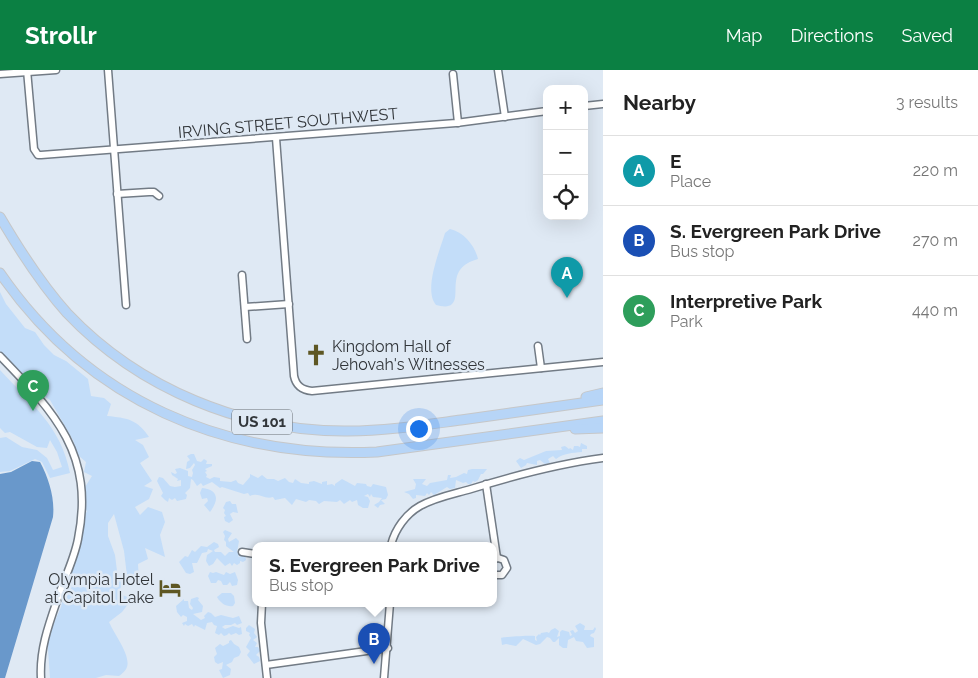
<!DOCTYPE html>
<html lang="en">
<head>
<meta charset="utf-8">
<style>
	:root { --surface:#fff; --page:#f6f6f6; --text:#222; --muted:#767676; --line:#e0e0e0; --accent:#0b8043 }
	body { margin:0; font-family:Raleway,sans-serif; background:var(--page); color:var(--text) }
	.controls { position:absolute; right:15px; top:15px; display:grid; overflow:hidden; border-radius:10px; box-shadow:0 5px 20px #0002 }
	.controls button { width:45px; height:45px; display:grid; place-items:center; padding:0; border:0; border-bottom:1px solid var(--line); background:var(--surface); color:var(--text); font:25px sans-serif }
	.you { position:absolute; left:418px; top:358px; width:18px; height:18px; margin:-12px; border:4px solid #fff; border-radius:50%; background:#1a73e8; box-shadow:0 0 0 8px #1a73e833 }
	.badge { display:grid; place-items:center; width:32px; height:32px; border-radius:50%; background:var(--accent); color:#fff; font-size:16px; font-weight:700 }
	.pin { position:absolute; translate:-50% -41px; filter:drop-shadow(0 1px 2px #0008) }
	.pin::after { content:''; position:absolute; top:26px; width:18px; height:15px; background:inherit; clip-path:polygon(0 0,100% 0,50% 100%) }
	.popup { position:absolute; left:252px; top:472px; width:245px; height:65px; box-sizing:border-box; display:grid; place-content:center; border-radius:10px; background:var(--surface); filter:drop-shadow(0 1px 4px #0005); font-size:16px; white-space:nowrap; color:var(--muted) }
	.popup b { font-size:19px; color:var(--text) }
	.popup::after { content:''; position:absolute; left:50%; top:100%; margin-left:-10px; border:10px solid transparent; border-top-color:var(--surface) }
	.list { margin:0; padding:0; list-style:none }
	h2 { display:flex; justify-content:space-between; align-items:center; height:65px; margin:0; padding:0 20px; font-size:21px }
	h2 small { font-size:16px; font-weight:400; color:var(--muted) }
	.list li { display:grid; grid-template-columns:32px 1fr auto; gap:15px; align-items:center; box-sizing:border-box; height:70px; padding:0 20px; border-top:1px solid var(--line) }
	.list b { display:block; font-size:19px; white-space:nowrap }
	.list p { margin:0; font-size:16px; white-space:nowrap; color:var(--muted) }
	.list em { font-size:16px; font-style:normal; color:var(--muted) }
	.icon { flex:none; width:28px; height:28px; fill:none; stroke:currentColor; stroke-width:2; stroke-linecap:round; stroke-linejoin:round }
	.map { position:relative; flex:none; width:603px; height:608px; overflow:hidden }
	header { display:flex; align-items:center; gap:30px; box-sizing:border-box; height:70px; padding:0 25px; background:var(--accent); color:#fff }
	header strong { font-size:24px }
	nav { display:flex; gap:28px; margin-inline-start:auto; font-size:18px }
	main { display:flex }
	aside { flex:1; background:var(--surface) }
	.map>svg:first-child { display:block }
	.green { fill:#c3ddf9 }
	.water { fill:#6998cb }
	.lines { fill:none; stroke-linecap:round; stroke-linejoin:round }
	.minor-casing { stroke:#727b85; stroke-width:9 }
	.highway-casing { stroke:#c6c7c8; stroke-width:11 }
	.minor { stroke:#fff; stroke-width:6 }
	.highway { stroke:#b7d5f7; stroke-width:9 }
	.labels { text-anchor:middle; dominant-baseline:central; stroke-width:5; stroke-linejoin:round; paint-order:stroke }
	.shield { fill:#dfe9f4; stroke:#666c72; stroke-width:1 }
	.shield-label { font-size:15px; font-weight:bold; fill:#32363a }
	.street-label { font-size:16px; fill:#32363a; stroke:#dfe9f4 }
	.poi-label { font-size:16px; fill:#32363a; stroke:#dfe9f4; text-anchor:start }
</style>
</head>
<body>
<header>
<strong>Strollr</strong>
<nav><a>Map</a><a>Directions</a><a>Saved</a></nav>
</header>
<main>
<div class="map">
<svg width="603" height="608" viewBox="0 0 603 608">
	<rect width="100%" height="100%" fill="#dfe9f4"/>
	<g class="green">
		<path d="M450,159C464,162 475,176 478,189C444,198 462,226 452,234C448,238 441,236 436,235C423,220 440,180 445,163Z"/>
		<path d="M0,222L6,234L25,258L35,262L44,275L54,285L66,291L88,309L91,326L104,328L111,334L107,346C127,348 137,349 149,367L135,370L143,375L149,387L140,393L152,411L144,416L153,419L149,429L135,437L140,445L148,437L162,442L165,452L160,465L165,487L145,478L148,489L138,494L139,510L127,506L124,481L114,444L108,453V466L115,485L117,501L122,512L119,524L128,527L136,524L122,542L109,552C114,564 131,585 127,597C126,600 122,604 119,606L106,605L96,608H50L48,579V567L61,537L79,452L78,446L87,442L80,425L92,406L84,402L86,392L78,385L73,370L50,330L38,322L34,312L24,307L0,281Z"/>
		<path d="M0,300C31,334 61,356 70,403L50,408L42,392L35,389L10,401L0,402V368L6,367L22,377L37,380L47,388L53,400L62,397L57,382L50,370L47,378L37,377L10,362L5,363L0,358Z"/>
		<path d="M581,373L587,376V379H582V382C572,383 564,383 556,389L553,386L548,389L550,393L545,394L540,390L537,391V395L527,393L526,395L521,398L516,391L520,388L524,390L546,381L562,380L561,377L565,376L569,379L570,378L573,380L574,376H578L580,377Z"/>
		<path d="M191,384H194L197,391L201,392L204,389L207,391L206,394H212V396L205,399L207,401L205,402L207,405L206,407L210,409L214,407L220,408V411L231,412L236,410L238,413L243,415L250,407V404L258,408L262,405L267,409H274L278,411L285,408L289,412L293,413L295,409L301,413L309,414V412L314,411L322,414V412L327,411V415L332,414L335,416V414L342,409L355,416L357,413L366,414L367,416L371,417L373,414L386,417L388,425L386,429L381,430L385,434L380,435L378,438L374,435L379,432L382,428L373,427L371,424L370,427L368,424L364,426L368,427L370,431L368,438H363L358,435L357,430L352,432L350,430L344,434L340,430L337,432L324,431L319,434L316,431L309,430L306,432L296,429L292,435L285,428L275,430L273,427C264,430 260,422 250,426L248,423L244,424L222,417L220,418L212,412L203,416L201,413L197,416L193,410L191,409L190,418L185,423L187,425L186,429L177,431L175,428L172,430L169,428L168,432L165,430L161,426L163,423L157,411L159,407L163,408L170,416L175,417L181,416V410L177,411L178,409L172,405L171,402L175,404L177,403L175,399L180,398L188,401V406L192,407L193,403L192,400L195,395L194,393L190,398L186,399L187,392L190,390L187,386Z"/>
		<polygon points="472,399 487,399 483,404 481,404 478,410 475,412 473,411 471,414 468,414 466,412 463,413 456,410 455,418 450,419 447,417 434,425 431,422 429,425 427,423 425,426 416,425 416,428 413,429 409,424 404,422 415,419 416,414 413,409 426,409 422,414 427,416 430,413 447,410 448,405 451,405 450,408 456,407 464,403 467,404 468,400"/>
		<path d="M202,418C219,420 219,430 210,442L204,435L208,431L207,428L202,429L200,423Z"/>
		<polygon points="230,431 232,434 236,434 238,443 233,442 230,444 233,450 229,453 225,451 224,447 226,446 224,443 225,440 223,438 226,432"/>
		<polygon points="225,460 232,463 228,469 229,472 236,468 239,471 237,482 240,483 238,487 245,485 246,490 243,492 240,491 240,493 237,495 234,493 232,496 230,493 225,496 217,488 213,494 209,496 206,491 207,485 213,481 208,479 207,482 202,483 197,493 192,493 194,502 190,504 186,503 179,492 185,486 188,487 192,480 195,482 201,476 207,477 214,472 218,474 219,477 214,480 215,482 221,482 225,486 229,482 234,482 226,476 226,472 224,470 225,466 223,462"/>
		<polygon points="210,502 213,503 216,502 224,505 226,502 230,504 235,502 238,510 237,515 232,516 230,512 227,515 223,515 221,511 218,510 216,513 211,513 208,506"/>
		<path d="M222,523H231L234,526L235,533L233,536C227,537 221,534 217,527Z"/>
		<polygon points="197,527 199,528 198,530 203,536 202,542 193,544 201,550 205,548 204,546 208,542 211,543 215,547 221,545 233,548 239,546 242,553 237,555 235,553 231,555 225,555 222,557 225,559 233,556 239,558 241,557 242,564 239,565 236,563 231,565 229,563 227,565 224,566 221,563 219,565 215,563 217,556 214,555 212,552 207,553 205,560 195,555 194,557 192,554 188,556 185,554 184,556 182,553 187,551 187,547 183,545 181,547 177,542 176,536 184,529 184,531 188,531 189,538 192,540 193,538 190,534 191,529"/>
		<path d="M580,553L585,556L584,560H593L595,557L596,559L594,563L591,564L590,566L594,568V577L587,578L583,572L576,571L574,567L568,570L567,578H563L559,575V568L555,572H553L550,568L547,567L540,574L536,575L523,569L516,576L506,574L502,575L501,568C503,567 532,565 535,566V570L537,571L536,567L539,564L540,565L541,563L547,562L549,563L551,560L555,558L559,561L557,567L560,566V562L562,560L569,562L570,566L572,565L570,561L573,560L575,563L578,561L575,556Z"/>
		<polygon points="249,555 255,559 254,563 257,567 253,570 257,573 255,577 258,577 260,581 256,585 259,587 260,591 254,594 247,585 250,581 246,577 251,568 249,565 250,563 246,561 246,558"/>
		<polygon points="231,570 234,574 239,577 241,582 239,586 234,588 232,592 226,595 231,599 230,605 223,608 219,600 222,599 223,592 218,594 215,592 214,587 217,584 215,578 220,574 223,576 229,573 229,571"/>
	</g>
	<path class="water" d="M32,391L40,392C49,409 55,428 53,447L5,608H0V404L11,402Z"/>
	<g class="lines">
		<g class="minor-casing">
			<g id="minor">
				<polyline points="27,0 34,79 38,85 41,85 456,53 547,41"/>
				<polyline points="108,0 126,235"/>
				<polyline points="498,0 505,47"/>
				<polyline points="0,4 56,0"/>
				<polyline points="453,4 458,53"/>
				<polyline points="584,36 603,34"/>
				<path d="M276,68L294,306C296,316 302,320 312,321L603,292"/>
				<polyline points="117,124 149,122 154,122 159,126"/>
				<polyline points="242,205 247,269"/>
				<polyline points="245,237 289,234"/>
				<polyline points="538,276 541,298"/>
				<path d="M0,286C55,343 95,384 78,469C75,485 68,501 62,516C52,546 39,576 41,608"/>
				<polyline points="486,414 497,488"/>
				<path d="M391,475C395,459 406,444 420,436C436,427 454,424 471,419C516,405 557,394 603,388"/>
				<polyline points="242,482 255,484"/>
				<polyline points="493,504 496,505 502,505 507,498 504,490 498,488 494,489"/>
				<polyline points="262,533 261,553 267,608"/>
				<polyline points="266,595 388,578"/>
				<polyline points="384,608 390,533"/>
			</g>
		</g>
		<g class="highway-casing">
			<g id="highway">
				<path d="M0,147C20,181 41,214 67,243C139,319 244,362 348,361C386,361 424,355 461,350C508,343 556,337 603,330"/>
				<path d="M0,203C88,331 225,389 377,382L603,351"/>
				<polyline points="586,327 603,323"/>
				<polyline points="575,359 603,358"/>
			</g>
		</g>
		<use href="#minor" class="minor"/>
		<use href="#highway" class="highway"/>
	</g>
	<defs>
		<g id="church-bare" transform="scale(1.725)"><path d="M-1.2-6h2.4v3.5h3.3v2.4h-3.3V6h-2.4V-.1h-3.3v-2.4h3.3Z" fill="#5e5723" stroke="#dfe9f4" stroke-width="2.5" paint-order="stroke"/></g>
		<g id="hotel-bare" transform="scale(1.725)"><path d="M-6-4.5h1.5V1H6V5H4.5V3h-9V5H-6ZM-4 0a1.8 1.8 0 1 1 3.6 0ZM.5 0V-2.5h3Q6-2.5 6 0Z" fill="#5e5723" stroke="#dfe9f4" stroke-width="2.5" paint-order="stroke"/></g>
	</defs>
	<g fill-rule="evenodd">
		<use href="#church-bare" x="316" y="285"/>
		<use href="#hotel-bare" x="170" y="518"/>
	</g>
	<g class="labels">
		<rect class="shield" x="232" y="339.5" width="60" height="25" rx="4"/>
		<g class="shield-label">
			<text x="262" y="352">US 101</text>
		</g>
		<g class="street-label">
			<text transform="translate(288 53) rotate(-5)">IRVING STREET SOUTHWEST</text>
		</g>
		<g class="poi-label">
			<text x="332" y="276">Kingdom Hall of<tspan x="332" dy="18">Jehovah's Witnesses</tspan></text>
			<text x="154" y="509" text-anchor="end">Olympia Hotel<tspan x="154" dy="18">at Capitol Lake</tspan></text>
		</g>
	</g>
</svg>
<div class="controls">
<button>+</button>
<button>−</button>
<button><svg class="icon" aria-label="locate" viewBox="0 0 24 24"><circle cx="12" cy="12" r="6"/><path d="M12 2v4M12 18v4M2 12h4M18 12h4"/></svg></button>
</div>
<div class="you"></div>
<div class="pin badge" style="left:567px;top:228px;background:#0f9aa8">A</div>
<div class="pin badge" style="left:374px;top:594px;background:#1a4fb4">B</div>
<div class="popup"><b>S. Evergreen Park Drive</b>Bus stop</div>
<div class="pin badge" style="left:33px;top:341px;background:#2e9e5b">C</div>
</div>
<aside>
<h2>Nearby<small>3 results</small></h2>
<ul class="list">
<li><span class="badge" style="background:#0f9aa8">A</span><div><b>E</b><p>Place</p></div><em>220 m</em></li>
<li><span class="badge" style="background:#1a4fb4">B</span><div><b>S. Evergreen Park Drive</b><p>Bus stop</p></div><em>270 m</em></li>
<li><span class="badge" style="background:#2e9e5b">C</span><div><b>Interpretive Park</b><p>Park</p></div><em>440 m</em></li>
</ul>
</aside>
</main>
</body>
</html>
